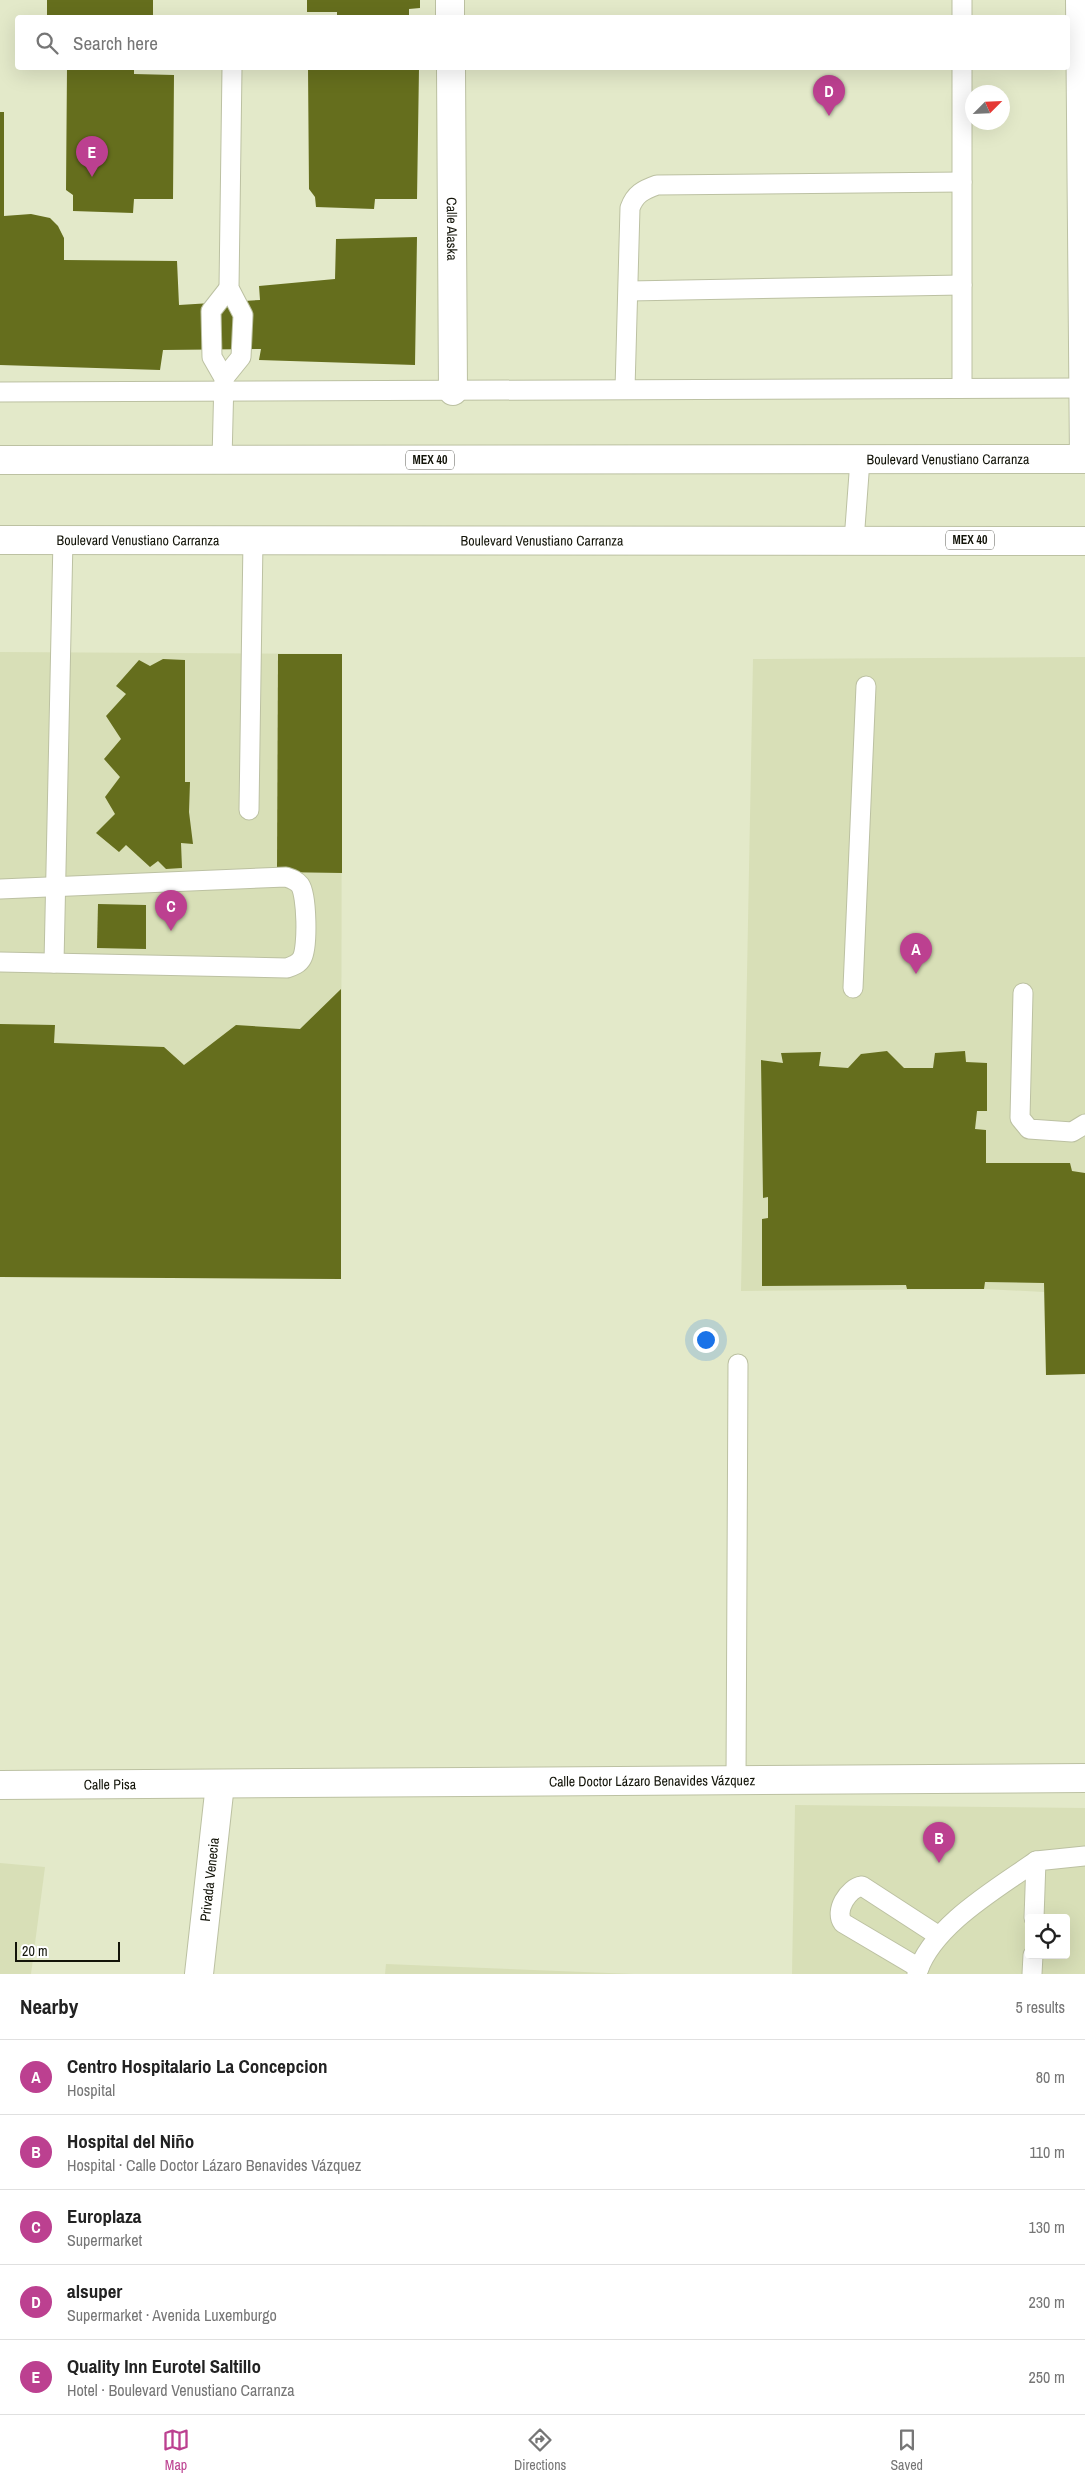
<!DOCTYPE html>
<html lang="en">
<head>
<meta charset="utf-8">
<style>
	:root { --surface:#fff; --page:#f2f2f2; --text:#222; --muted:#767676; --line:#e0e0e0; --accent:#bc4090 }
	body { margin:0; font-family:"Archivo Narrow",sans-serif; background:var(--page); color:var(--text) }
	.controls { position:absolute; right:15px; bottom:15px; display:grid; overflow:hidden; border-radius:5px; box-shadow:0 5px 20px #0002 }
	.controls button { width:45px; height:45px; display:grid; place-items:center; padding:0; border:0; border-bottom:1px solid var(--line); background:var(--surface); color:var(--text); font:25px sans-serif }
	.compass { position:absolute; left:965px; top:85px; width:45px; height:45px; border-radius:50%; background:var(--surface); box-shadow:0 5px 20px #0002; rotate:66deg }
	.scale { position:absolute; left:15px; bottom:12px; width:105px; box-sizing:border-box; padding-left:5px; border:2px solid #131409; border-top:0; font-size:14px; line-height:18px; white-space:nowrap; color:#131409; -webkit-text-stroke:4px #fff; paint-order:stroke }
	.you { position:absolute; left:705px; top:1339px; width:18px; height:18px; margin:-12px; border:4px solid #fff; border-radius:50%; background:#1a73e8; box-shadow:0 0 0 8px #1a73e833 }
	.badge { display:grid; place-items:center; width:32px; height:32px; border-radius:50%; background:var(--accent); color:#fff; font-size:16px; font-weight:700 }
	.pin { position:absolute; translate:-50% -41px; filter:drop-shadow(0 1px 2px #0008) }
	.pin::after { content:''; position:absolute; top:26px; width:18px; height:15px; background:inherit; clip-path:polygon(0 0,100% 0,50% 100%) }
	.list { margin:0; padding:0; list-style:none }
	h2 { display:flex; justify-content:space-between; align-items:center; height:65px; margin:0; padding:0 20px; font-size:21px }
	h2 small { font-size:16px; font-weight:400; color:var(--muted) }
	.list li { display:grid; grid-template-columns:32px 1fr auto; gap:15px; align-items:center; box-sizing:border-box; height:75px; padding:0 20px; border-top:1px solid var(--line) }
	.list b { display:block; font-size:19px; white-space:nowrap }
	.list p { margin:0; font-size:16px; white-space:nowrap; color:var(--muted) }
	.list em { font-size:16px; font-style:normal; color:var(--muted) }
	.icon { flex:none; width:28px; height:28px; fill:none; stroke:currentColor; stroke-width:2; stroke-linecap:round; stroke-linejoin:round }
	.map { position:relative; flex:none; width:1085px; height:1974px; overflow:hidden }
	.search { position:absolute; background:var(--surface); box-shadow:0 5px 20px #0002; left:15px; right:15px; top:15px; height:55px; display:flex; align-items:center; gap:12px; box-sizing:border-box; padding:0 18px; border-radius:5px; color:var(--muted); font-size:19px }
	.sheet { height:440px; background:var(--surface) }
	nav { display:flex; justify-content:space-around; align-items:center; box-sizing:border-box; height:70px; border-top:1px solid var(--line); background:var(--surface); font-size:14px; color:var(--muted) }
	nav a { display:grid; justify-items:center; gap:2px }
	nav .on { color:var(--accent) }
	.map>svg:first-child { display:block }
	.built { fill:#d8dfb7; fill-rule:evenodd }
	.building { fill:#656e1d }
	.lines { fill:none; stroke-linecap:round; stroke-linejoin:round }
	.lane-casing { stroke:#bcc1a2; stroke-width:21 }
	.street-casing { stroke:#bcc1a2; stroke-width:30 }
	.primary-casing { stroke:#bcc1a2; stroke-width:30 }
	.lane { stroke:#fff; stroke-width:19 }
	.street { stroke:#fff; stroke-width:28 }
	.primary { stroke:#fff; stroke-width:28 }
	.labels { text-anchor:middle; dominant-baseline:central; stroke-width:4.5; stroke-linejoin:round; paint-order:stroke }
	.shield { fill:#fff; stroke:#5a5a53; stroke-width:1 }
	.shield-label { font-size:12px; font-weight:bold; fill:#131409 }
	.street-label { font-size:14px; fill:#131409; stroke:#fff }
</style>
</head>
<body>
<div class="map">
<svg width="1085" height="1974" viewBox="0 0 1085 1974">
	<rect width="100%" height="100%" fill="#e3e9c9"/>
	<g class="built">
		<polygon points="0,652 342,654 341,1279 0,1277"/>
		<polygon points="1085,657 1085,1374 1046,1375 1044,1292 984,1289 741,1291 753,659"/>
		<path d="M795,1805L1085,1808V1974H792ZM1029,1918H1066V1955H1029Z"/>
		<polygon points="0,1863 45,1867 31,1974 0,1974"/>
		<polygon points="386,1964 634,1974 385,1974"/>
	</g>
	<g class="building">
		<rect x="47" y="0" width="106" height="18"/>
		<polygon points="307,0 420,0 420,8 409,9 409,18 337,18 337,12 307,12"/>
		<polygon points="67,68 134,68 134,74 174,75 173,199 134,199 133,213 73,211 73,195 66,190"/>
		<polygon points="308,68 419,68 417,199 375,199 374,209 316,207 315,197 309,189"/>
		<polygon points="0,112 4,112 4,216 31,214 50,218 58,226 64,238 64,260 177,261 179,305 260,300 259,286 335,279 336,239 417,237 415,365 259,360 261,349 163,350 160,370 0,365"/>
		<polygon points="278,654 342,654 342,873 277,872"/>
		<polygon points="163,659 185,660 185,782 190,782 189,812 193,844 181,843 182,868 166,869 158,861 150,867 126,845 119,852 96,833 115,814 105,797 120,777 104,759 121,739 106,716 126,694 116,686 139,660 150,666"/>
		<polygon points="98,904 146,905 146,949 97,948"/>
		<polygon points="341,989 341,1279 0,1277 0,1024 55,1025 54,1043 164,1047 184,1065 236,1025 300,1029"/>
		<polygon points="887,1051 904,1068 933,1068 935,1053 965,1051 966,1062 987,1063 987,1111 977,1111 975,1129 986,1130 986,1163 1070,1163 1072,1171 1085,1173 1085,1374 1046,1375 1044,1283 985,1282 984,1289 907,1289 906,1285 762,1286 762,1219 768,1218 768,1197 763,1198 761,1060 783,1063 781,1053 821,1052 819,1066 848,1068 861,1054"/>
	</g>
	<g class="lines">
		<g class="lane-casing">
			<g id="lane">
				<polyline points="962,18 962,0"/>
				<polyline points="962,68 962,388"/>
				<polyline points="629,291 962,285"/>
				<polyline points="224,378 241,357 243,315 229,288 232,68"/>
				<path d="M625,389L630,208C635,194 643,190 657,185L962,182"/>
				<polyline points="0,392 1084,388"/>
				<polyline points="222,460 224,378 212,357 211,311 229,288"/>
				<polyline points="854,541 860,460"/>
				<polyline points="249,810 253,540"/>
				<path d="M0,889L286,877C292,879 296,880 300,885C307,895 308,947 302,958C299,964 293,966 287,968L0,962"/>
				<polyline points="54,963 63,539"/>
				<polyline points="853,988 866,686"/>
				<polyline points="1023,993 1020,1118 1029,1129 1072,1132 1085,1124"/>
				<polyline points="736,1781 738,1364"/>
				<polyline points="1034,1918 1036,1861 1085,1856"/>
				<path d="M919,1968L843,1923C834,1911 848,1888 862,1886L939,1936"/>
				<path d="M917,1974C931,1926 998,1888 1036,1861"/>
				<polyline points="1032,1974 1033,1955"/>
			</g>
		</g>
		<g class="street-casing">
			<g id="street">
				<polyline points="450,0 450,18"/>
				<polyline points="1080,0 1084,459"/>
				<path id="s1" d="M451,68L453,391"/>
				<path id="s2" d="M0,1785L1085,1778"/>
				<path id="s3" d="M199,1974L220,1784"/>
			</g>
		</g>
		<g class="primary-casing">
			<g id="primary">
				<path id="s4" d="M0,460L1085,459"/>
				<path id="s5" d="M0,540L1085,541"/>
			</g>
		</g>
		<use href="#lane" class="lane"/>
		<use href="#street" class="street"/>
		<use href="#primary" class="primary"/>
	</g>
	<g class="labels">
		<g class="shield">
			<rect x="406" y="450.5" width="48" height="19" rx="4"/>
			<rect x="946" y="530.5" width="48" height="19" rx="4"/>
		</g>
		<g class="shield-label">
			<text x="430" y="460">MEX 40</text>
			<text x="970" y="540">MEX 40</text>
		</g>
		<g class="street-label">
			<text stroke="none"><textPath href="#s1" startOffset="161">Calle Alaska</textPath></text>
			<text stroke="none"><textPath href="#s4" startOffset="948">Boulevard Venustiano Carranza</textPath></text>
			<text stroke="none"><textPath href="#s5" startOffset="138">Boulevard Venustiano Carranza</textPath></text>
			<text stroke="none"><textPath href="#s5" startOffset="542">Boulevard Venustiano Carranza</textPath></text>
			<text stroke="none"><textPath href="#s2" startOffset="652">Calle Doctor Lázaro Benavides Vázquez</textPath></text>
			<text stroke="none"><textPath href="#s2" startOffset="110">Calle Pisa</textPath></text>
			<text stroke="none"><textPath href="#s3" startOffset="95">Privada Venecia</textPath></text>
		</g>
	</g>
</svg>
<div class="controls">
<button><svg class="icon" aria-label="locate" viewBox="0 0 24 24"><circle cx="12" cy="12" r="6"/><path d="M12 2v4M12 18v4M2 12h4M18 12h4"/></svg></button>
</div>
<svg class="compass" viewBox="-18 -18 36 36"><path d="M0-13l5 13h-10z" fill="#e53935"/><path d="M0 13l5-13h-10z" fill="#767676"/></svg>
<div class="scale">20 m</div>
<div class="you"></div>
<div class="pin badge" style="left:916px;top:974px">A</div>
<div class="pin badge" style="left:939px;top:1863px">B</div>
<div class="pin badge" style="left:171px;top:931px">C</div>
<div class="pin badge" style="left:829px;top:116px">D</div>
<div class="pin badge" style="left:92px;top:177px">E</div>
<div class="search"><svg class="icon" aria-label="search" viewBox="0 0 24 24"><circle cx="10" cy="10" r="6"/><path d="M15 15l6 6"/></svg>Search here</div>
</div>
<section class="sheet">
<h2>Nearby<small>5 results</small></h2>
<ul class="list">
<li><span class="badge">A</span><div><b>Centro Hospitalario La Concepcion</b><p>Hospital</p></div><em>80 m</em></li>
<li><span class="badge">B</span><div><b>Hospital del Niño</b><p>Hospital · Calle Doctor Lázaro Benavides Vázquez</p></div><em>110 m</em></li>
<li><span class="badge">C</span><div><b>Europlaza</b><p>Supermarket</p></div><em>130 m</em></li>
<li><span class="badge">D</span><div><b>alsuper</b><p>Supermarket · Avenida Luxemburgo</p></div><em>230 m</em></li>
<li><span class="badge">E</span><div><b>Quality Inn Eurotel Saltillo</b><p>Hotel · Boulevard Venustiano Carranza</p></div><em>250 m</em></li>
</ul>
</section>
<nav>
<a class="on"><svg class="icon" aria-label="map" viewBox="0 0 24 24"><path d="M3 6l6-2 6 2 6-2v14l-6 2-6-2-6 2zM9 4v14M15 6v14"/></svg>Map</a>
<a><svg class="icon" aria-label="directions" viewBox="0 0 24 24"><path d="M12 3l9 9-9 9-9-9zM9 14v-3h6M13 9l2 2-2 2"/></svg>Directions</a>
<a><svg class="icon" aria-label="saved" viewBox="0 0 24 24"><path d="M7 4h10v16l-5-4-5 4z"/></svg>Saved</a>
</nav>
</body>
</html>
